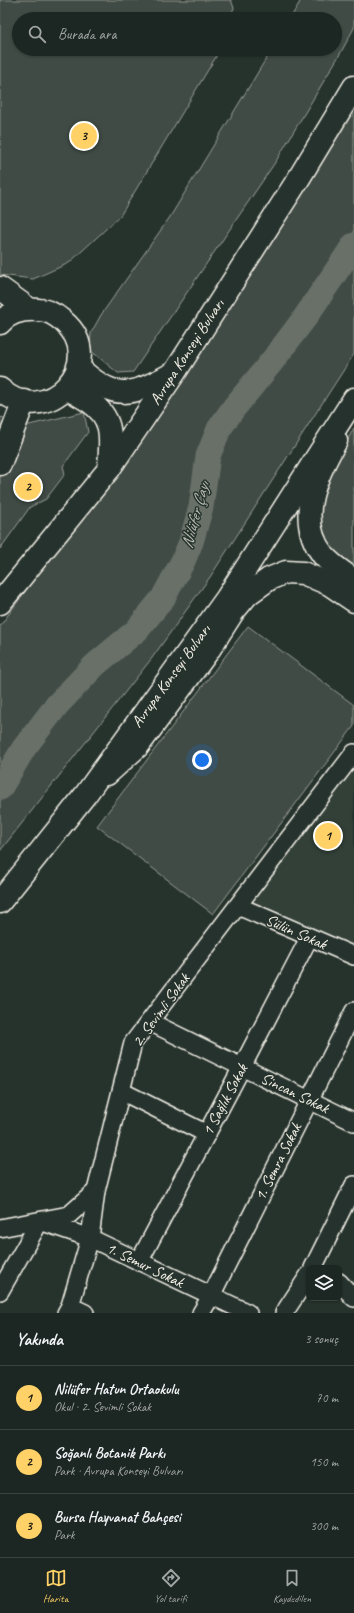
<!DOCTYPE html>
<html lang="tr">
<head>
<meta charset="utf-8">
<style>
	:root { --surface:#1c2622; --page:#29322f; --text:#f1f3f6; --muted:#a0a5a5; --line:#3a4340; --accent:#ffd166 }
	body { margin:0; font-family:Caveat,sans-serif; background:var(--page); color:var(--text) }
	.controls { position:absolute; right:12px; bottom:12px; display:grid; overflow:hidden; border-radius:6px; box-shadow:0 1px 3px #0004 }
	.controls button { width:36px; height:36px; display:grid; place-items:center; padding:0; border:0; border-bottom:1px solid var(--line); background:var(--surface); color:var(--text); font:20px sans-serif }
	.you { position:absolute; left:202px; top:760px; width:14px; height:14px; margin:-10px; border:3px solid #fff; border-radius:50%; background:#1a73e8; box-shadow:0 0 0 6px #1a73e833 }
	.badge { display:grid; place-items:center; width:26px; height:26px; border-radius:50%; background:var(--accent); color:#111; font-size:13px; font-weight:700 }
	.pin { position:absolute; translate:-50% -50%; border:2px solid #fff; box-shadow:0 1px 4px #0006 }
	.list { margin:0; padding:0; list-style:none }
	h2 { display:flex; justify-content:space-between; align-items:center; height:52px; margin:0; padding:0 16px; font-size:17px }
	h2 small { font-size:13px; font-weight:400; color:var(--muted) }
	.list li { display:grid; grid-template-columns:26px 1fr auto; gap:12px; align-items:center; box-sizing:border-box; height:64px; padding:0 16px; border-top:1px solid var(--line) }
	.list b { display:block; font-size:15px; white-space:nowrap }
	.list p { margin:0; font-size:13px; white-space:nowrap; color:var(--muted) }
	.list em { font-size:13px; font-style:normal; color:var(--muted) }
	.icon { flex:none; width:22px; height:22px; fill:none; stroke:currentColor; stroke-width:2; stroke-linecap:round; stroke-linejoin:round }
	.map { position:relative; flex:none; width:354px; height:1313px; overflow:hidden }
	.search { position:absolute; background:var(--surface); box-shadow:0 1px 3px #0004; left:12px; right:12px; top:12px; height:44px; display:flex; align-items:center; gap:10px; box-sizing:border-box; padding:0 14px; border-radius:22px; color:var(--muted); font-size:15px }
	.sheet { height:244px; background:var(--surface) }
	nav { display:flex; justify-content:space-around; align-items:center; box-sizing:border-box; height:56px; border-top:1px solid var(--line); background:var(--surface); font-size:11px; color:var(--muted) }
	nav a { display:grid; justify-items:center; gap:2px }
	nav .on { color:var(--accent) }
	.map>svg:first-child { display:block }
	.built { fill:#333f39 }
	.green { fill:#414b45; stroke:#9a9e96 }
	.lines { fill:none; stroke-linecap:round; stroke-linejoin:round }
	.river { stroke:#676f68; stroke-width:25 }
	.street-casing { stroke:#f4f1e8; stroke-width:20 }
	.secondary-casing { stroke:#f4f1e8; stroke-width:25 }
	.primary-casing { stroke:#f4f1e8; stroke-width:25 }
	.street { stroke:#26332d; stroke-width:17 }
	.secondary { stroke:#26332d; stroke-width:22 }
	.primary { stroke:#26332d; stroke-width:22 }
	.labels { text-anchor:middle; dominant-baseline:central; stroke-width:3; stroke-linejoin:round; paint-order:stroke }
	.street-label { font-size:16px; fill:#f4f1e8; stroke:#26332d }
	.water-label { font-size:17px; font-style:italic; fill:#bcbdb5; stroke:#26332d }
</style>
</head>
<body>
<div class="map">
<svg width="354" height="1313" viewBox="0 0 354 1313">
	<rect width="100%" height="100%" fill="#26332d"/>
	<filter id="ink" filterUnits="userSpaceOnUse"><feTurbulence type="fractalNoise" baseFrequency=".025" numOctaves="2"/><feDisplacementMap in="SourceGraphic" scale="8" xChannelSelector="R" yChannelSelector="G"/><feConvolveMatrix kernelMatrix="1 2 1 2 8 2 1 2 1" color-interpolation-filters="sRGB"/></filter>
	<g filter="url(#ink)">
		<polygon class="built" points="354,768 354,948 250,904"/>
		<g class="green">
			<polygon points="0,0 231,0 234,8 229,19 19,19 19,49 217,49 217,55 120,216 69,263 33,279 0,275"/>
			<polygon points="301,0 354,0 354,28 340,54 276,161 133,372 118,373 90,350 91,333 101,315 170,217 272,49 335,49 335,19 290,19"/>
			<polygon points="354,104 354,354 210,577 152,658 0,851 0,626 112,472"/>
			<polygon points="84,412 88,432 63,466 65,474 46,499 30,507 0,549 0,417 29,425"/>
			<polygon points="354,428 354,572 323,546 315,517 325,482"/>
			<polygon points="248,626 354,705 354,726 213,914 97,826"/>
		</g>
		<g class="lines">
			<polyline class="river" points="0,788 24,748 57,705 95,665 137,630 163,598 183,561 191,542 201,507 208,456 219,429 233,409 273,360 304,319 354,245"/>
			<g class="street-casing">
				<g id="street">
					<polyline points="238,906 354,956"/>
					<polyline points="150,1022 354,1122"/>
					<polyline points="121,1091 207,1134"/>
					<polyline points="0,1228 69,1215 96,1191"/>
					<polyline points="139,1262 242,1067 309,938"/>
					<polyline points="313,1268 354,1185"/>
					<polyline points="339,1282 354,1298"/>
					<polyline points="0,1291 40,1221 90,1238 248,1313"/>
					<polyline points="70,1306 85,1313"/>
					<polyline points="66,1313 70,1306 90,1238 96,1191 133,1043 354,753"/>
					<polyline points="201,1313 211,1296 354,1011"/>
					<polyline points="284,1313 309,1275"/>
				</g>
			</g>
			<g class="secondary-casing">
				<g id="secondary">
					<path d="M336,441C316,476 295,519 323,555C331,565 344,573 354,580"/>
					<polyline points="107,774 138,746 208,651 233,612 248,594 269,579 286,572 303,573 329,584 354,601"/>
				</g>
			</g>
			<g class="primary-casing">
				<g id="primary">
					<polyline points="0,288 29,309"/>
					<path d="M0,323C9,312 25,309 39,310C48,310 56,315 63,321C111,361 46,433 0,389"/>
					<path d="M78,367C115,402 131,396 172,374"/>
					<path d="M66,389C75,392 82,397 90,402C116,420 110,441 109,469"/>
					<polyline points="0,464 24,401"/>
					<polyline points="0,603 109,469 175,372 299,178 354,87"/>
					<polyline points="0,902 86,794 227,598 354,399"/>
				</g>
			</g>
			<use href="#street" class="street"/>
			<use href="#secondary" class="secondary"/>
			<use href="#primary" class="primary"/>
		</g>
	</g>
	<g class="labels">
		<g class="street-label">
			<text transform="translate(187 352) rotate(-57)">Avrupa Konseyi Bulvarı</text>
			<text transform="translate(171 676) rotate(-54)">Avrupa Konseyi Bulvarı</text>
			<text transform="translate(296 932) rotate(24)">Sülün Sokak</text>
			<text transform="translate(161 1010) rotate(-54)">2. Sevimli Sokak</text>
			<text transform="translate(295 1093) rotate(26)">Sincan Sokak</text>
			<text transform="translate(225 1100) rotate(-62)">1 Sağlık Sokak</text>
			<text transform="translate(278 1162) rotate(-63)">1. Semra Sokak</text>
			<text transform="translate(145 1265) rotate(26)">1. Semur Sokak</text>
		</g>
		<g class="water-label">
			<text transform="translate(195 515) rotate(-75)">Nilüfer Çayı</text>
		</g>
	</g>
</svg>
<div class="controls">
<button><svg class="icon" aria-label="layers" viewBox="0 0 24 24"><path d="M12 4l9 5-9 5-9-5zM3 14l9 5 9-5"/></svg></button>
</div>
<div class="you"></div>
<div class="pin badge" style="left:328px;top:836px">1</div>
<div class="pin badge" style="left:28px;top:487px">2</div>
<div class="pin badge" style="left:84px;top:136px">3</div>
<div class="search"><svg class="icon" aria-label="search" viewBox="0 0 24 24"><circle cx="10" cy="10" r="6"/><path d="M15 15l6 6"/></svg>Burada ara</div>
</div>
<section class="sheet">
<h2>Yakında<small>3 sonuç</small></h2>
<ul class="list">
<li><span class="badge">1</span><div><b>Nilüfer Hatun Ortaokulu</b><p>Okul · 2. Sevimli Sokak</p></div><em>70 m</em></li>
<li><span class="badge">2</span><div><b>Soğanlı Botanik Parkı</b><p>Park · Avrupa Konseyi Bulvarı</p></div><em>150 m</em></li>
<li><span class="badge">3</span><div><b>Bursa Hayvanat Bahçesi</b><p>Park</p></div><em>300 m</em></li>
</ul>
</section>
<nav>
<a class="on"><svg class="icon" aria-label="map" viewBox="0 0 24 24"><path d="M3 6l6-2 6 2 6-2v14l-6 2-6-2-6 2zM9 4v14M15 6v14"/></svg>Harita</a>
<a><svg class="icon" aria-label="directions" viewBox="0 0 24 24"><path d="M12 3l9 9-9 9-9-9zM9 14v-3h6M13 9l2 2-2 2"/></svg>Yol tarifi</a>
<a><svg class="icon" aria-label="saved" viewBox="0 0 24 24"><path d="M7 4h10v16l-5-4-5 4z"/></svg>Kaydedilen</a>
</nav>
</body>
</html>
